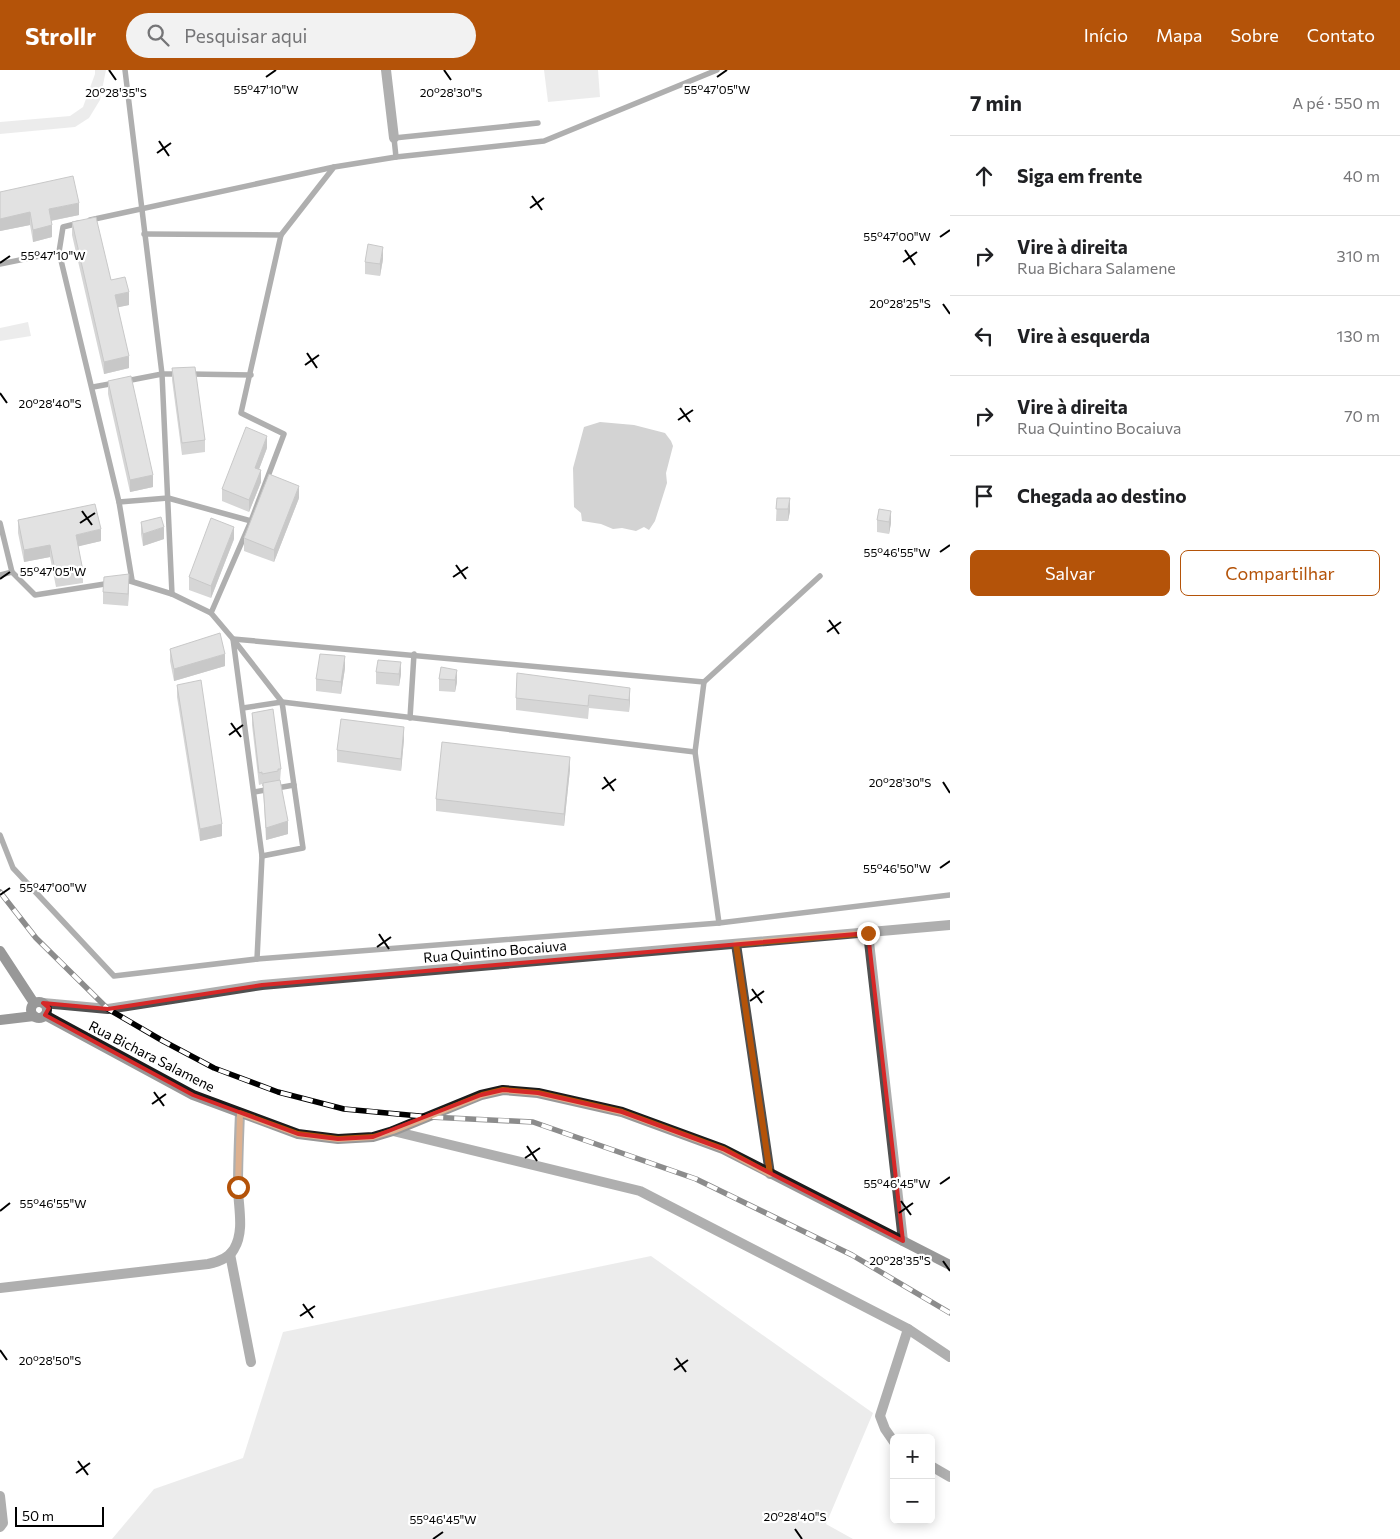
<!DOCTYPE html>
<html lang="pt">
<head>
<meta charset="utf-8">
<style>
	:root { --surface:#fff; --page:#f2f2f2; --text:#202124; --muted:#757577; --line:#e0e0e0; --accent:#b45309 }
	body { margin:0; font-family:Commissioner,sans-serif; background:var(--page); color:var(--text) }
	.controls { position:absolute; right:15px; bottom:15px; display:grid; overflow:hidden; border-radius:8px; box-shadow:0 2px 12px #0003 }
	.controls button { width:45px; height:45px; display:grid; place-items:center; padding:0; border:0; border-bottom:1px solid var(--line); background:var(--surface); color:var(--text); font:25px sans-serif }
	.scale { position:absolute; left:15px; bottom:12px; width:89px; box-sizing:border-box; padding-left:5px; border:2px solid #000; border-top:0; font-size:14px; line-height:18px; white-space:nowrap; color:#000; -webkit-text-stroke:4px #fff; paint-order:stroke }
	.stop { position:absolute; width:15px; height:15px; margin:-11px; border:4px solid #b45309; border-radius:50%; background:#fff }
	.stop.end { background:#b45309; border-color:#fff; box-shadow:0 1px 5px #0008 }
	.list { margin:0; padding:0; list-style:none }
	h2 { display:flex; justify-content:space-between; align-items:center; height:65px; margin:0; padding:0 20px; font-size:21px }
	h2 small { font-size:16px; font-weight:400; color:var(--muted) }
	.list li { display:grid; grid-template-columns:32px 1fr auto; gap:15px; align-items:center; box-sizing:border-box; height:80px; padding:0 20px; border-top:1px solid var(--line) }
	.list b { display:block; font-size:19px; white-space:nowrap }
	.list p { margin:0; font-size:16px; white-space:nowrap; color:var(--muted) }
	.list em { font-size:16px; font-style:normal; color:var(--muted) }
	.actions { display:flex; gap:10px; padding:15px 20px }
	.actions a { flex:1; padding:11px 0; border:1px solid var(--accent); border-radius:8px; text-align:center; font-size:18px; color:var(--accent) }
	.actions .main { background:var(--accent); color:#fff }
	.icon { flex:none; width:28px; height:28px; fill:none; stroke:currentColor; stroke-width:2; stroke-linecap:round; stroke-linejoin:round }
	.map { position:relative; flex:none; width:950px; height:1469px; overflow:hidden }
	header { display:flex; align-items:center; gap:30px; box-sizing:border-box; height:70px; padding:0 25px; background:var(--accent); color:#fff }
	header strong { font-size:24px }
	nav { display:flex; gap:28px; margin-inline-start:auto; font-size:18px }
	.search { width:350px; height:45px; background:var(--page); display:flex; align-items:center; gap:12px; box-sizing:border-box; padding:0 18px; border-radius:28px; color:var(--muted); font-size:19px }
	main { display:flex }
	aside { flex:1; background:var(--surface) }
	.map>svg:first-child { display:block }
	.green { fill:#d6d6d6 }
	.water { fill:#9d9d9d }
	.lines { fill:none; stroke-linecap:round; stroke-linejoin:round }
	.lane { stroke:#4f4f4f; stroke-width:5.5 }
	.street { stroke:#4f4f4f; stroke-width:10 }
	.secondary { stroke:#1c1c1c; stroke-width:10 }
	.rail-casing { stroke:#000; stroke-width:5.5 }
	.rail { stroke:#fff; stroke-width:4; stroke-dasharray:11; stroke-linecap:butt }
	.wall { fill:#a4a4a4 }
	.shaded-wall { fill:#868686 }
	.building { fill:#bfbfbf; stroke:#868686 }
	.route { stroke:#b45309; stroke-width:6 }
	.marked { fill:none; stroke:#d62828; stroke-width:4; stroke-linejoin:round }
	.ticks { fill:none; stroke:#000; stroke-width:2 }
	.labels { text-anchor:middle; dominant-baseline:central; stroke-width:4.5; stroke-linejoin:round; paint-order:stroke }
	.street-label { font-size:14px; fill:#000; stroke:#fff }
	.ticks-label { font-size:12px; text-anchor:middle; fill:#000; stroke:#fff; stroke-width:4.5; stroke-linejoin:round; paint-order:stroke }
</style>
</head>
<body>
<header>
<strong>Strollr</strong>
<div class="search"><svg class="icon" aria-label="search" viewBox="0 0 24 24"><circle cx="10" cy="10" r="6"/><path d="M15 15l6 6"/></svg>Pesquisar aqui</div>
<nav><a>Início</a><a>Mapa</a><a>Sobre</a><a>Contato</a></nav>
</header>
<main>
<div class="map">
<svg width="950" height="1469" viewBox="0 0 950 1469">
	<rect width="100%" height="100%" fill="#fff"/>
	<g class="green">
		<polygon points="95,0 106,0 100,30 89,48 75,57 0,64 0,52 70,46 83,37 95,4"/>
		<polygon points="544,0 598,0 600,27 548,32"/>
		<polygon points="28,252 31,266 0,271 0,258"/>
		<polygon points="651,1186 873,1343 826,1454 853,1469 112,1469 154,1419 243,1388 283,1262"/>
	</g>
	<polygon class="water" points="600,352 634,355 665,363 671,371 673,376 666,403 667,413 655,451 649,460 644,457 636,461 622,458 613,459 601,454 582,451 581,443 574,437 573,398 584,357"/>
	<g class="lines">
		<g class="lane">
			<polyline points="125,0 162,304 172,524"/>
			<polyline points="538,53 394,68 396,87 334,97 281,165 241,343 284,364 251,451 211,543 233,569 282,632 695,682"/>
			<polyline points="396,87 544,71 717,0"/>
			<polyline points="90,150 334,97"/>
			<polyline points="79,153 63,157 59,182 119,432 132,510"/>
			<polyline points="144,164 281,165"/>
			<polyline points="0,194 59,182"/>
			<polyline points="190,304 251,305"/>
			<polyline points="126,311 162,304 179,304"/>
			<polyline points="93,317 115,313"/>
			<polyline points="119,432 168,428 251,451"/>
			<polyline points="0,453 12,502 35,525 111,513"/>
			<polyline points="0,505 12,502"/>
			<polyline points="130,511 172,524 211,543"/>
			<polyline points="704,612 695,682 719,853 950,825"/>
			<polyline points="243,638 282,632 303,778 262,786 233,569 704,612 820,506"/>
			<polyline points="410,648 414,584"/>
			<polyline points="254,722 294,715"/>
			<polyline points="0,765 13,798 114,906 257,889 262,786"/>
			<polyline points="257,889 719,853"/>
		</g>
		<g class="street">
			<polyline points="386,0 394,68"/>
			<polyline points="868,863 903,1171"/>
			<polyline points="736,874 770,1104"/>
			<polyline points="43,933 108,939 262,915 950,855"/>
			<polyline points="393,1061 640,1121 908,1259 950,1287"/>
			<polyline points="230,1184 251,1292"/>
			<path d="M0,1218L208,1194C218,1192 229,1188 234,1179C245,1161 238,1136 238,1117C238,1092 239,1067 240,1043"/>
			<polyline points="894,1372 885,1359 880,1346 908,1259"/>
			<polyline points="931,1396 950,1407"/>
			<polyline points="0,1426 3,1453 0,1457"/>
		</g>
		<g class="secondary">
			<polyline points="0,881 34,933"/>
			<circle cx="39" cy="940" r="8"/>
			<polyline points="45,945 193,1025 298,1064 338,1069 373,1067 393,1061 481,1025 503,1020 538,1023 622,1042 723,1079 950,1195"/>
			<polyline points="0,950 34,946"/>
		</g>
		<g class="rail-casing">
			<polyline id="rail" points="0,822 36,868 108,939 163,971 214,998 278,1022 344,1039 430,1047 533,1052 696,1109 852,1185 950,1243"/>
		</g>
		<use href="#rail" class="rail"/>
	</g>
	<g class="wall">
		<polygon points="0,122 79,145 51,151 52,167 33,172 30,155 0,161"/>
		<polygon points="72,152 111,210 129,235 118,237 129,298 104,304 72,165"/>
		<polygon points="383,189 380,206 365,204 365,192"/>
		<polygon points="172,298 205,370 205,382 182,385 172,310"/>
		<polygon points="108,311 153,417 130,422 108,324"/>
		<polygon points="267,378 259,399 261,412 249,442 222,431 222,419"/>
		<polygon points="299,428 274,492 244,481 244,468"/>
		<polygon points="777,428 790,441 788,451 776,451"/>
		<polygon points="879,439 891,453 889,464 877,462 877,450"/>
		<polygon points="18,450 101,471 78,476 83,501 83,513 56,517 50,487 24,492 18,463"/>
		<polygon points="141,452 164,469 143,476 141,464"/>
		<polygon points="234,469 211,528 189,520 189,507"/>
		<polygon points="129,516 128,536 103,534 103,522"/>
		<polygon points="170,579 225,596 174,611 170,591"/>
		<polygon points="441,597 457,612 455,622 439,621 439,609"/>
		<polygon points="345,598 341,624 316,621 316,609"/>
		<polygon points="376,602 401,604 399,616 376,614"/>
		<polygon points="177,615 222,766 200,771 177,627"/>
		<polygon points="630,618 630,630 629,642 589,638 588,649 516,640 516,628"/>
		<polygon points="252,643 281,699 280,711 288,764 266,770 263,716 262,716 262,714 259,715 252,655"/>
		<polygon points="404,669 401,701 337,692 337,680"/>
		<polygon points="570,699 564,756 436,741 436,729"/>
	</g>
	<g class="shaded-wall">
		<polygon points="79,133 79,145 49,151 49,139"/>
		<polygon points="30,142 30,155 0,161 0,149"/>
		<polygon points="52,155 52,167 33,172 33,160"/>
		<polygon points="383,177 383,189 380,206 380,194"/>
		<polygon points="129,222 129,235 115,238 115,225"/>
		<polygon points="129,286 129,298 104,304 104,292"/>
		<polygon points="267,366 267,378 255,410 255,398"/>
		<polygon points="261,400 261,412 249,442 249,430"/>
		<polygon points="153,405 153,417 130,422 130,410"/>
		<polygon points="299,416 299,428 274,492 274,480"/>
		<polygon points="790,428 790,441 788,451 788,439"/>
		<polygon points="891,441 891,453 889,464 889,452"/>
		<polygon points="164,457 164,469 143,476 143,464"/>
		<polygon points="234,457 234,469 211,528 211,516"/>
		<polygon points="101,459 101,471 76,477 76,465"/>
		<polygon points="50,475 50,487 24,492 24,480"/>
		<polygon points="129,504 129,516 128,536 128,524"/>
		<polygon points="225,584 225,596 174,611 174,599"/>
		<polygon points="345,586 345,598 341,624 341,612"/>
		<polygon points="401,592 401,604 399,616 399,604"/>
		<polygon points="457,600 457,612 455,622 455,610"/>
		<polygon points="630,618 630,630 629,642 629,630"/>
		<polygon points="404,657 404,669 401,701 401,689"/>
		<polygon points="570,687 570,699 564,756 564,744"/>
		<polygon points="288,751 288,764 266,770 266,758"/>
		<polygon points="222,754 222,766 200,771 200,759"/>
	</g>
	<g class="building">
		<polygon points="73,106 79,133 49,139 52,155 33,160 30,142 0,149 0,122"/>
		<polygon points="96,147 111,210 125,207 129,222 115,225 129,286 104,292 72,152"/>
		<polygon points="368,174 383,177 380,194 365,192"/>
		<polygon points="195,297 205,370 182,373 172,298"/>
		<polygon points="131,306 153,405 130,410 108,311"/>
		<polygon points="246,357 267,366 255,398 261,400 249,430 222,419"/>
		<polygon points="269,404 299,416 274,480 244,468"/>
		<polygon points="777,428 790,428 788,439 776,439"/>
		<polygon points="95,434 101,459 76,465 83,501 56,505 50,475 24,480 18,450"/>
		<polygon points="879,439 891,441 889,452 877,450"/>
		<polygon points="161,447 164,457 143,464 141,452"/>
		<polygon points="211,448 234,457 211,516 189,507"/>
		<polygon points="129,504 128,524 103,522 104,507"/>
		<polygon points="220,563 225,584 174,599 170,579"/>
		<polygon points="320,584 345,586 341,612 316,609"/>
		<polygon points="378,590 401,592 399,604 376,602"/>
		<polygon points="441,597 457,600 455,610 439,609"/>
		<polygon points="517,603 630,618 629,630 589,625 588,636 516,628"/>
		<polygon points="201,610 222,754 200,759 177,615"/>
		<polygon points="273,639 281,699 278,699 278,701 262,704 262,702 259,703 252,643"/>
		<polygon points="341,649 404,657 401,689 337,680"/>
		<polygon points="442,672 570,687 564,744 436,729"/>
		<polygon points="280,710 288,751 266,758 263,713"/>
	</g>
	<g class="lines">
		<polyline class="route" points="238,1117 240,1043 298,1064 338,1069 373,1067 393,1061 482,1025 503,1020 538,1023 622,1042 723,1079 770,1104 736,874 868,863"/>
	</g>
	<path d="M0 0H950V1469H0ZM868,863L903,1171L723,1079L622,1042L538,1023L503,1020L481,1025L373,1067L338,1069L298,1064L193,1025L45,945L49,938L43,933L108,939L262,915Z" fill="#fff" fill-opacity=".55" fill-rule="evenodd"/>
	<path class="marked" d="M868,863L903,1171L723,1079L622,1042L538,1023L503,1020L481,1025L373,1067L338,1069L298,1064L193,1025L45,945L49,938L43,933L108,939L262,915Z"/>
	<path class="ticks" d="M109,0L116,10M444,0L451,10M266,7L276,0M717,7L727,0M159,71L169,86M157,83L171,73M532,126L542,140M530,138L544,128M940,167L950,160M905,180L915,195M903,192L917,182M0,193L10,186M943,234L950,244M307,283L317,298M305,295L319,285M0,323L7,333M680,338L690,352M678,350L693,340M82,441L92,455M80,453L95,443M940,482L950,475M456,495L466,509M453,507L468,497M0,509L10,502M829,550L839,564M827,562L841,552M231,653L241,667M229,665L243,655M604,707L614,721M943,712L950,723M602,719L616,709M940,798L950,791M0,825L10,818M379,864L389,879M377,877L391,867M752,919L762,933M750,931L764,921M154,1022L164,1036M152,1034L166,1024M527,1076L537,1091M525,1088L540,1078M940,1114L950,1107M901,1131L911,1145M0,1141L10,1133M899,1143L913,1133M943,1191L950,1201M303,1234L313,1248M300,1246L315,1236M0,1280L7,1290M676,1288L686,1302M674,1300L688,1290M78,1391L88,1405M76,1403L90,1393M795,1459L802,1469M433,1469L443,1462"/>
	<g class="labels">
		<g class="street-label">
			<text transform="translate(495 881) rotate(-5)">Rua Quintino Bocaiuva</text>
			<text transform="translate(152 986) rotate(27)">Rua Bichara Salamene</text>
		</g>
	</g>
	<g class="ticks-label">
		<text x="266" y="24">55°47'10"W</text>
		<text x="717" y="24">55°47'05"W</text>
		<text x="116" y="27">20°28'35"S</text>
		<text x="451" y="27">20°28'30"S</text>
		<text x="897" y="171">55°47'00"W</text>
		<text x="53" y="190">55°47'10"W</text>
		<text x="900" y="238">20°28'25"S</text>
		<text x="50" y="338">20°28'40"S</text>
		<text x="897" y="487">55°46'55"W</text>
		<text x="53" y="506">55°47'05"W</text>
		<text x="900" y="717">20°28'30"S</text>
		<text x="897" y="803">55°46'50"W</text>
		<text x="53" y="822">55°47'00"W</text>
		<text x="897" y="1118">55°46'45"W</text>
		<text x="53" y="1138">55°46'55"W</text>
		<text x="900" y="1195">20°28'35"S</text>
		<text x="50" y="1295">20°28'50"S</text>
		<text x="795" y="1451">20°28'40"S</text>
		<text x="443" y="1454">55°46'45"W</text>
	</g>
</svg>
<div class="controls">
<button>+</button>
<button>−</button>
</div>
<div class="scale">50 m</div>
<div class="stop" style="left:238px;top:1117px"></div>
<div class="stop end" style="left:868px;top:863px"></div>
</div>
<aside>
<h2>7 min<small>A pé · 550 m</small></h2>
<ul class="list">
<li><svg class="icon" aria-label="ahead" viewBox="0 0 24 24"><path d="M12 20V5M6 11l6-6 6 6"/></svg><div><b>Siga em frente</b></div><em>40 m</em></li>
<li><svg class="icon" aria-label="right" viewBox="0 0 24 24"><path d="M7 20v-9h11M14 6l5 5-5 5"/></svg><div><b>Vire à direita</b><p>Rua Bichara Salamene</p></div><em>310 m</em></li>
<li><svg class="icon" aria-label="left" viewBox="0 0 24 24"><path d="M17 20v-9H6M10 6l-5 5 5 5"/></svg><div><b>Vire à esquerda</b></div><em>130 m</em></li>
<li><svg class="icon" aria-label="right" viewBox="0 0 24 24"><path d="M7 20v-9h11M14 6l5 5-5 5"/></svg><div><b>Vire à direita</b><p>Rua Quintino Bocaiuva</p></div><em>70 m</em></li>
<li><svg class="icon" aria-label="arrive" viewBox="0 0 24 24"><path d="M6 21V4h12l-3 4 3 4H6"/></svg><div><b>Chegada ao destino</b></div></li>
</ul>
<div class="actions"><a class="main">Salvar</a><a>Compartilhar</a></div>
</aside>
</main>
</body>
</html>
